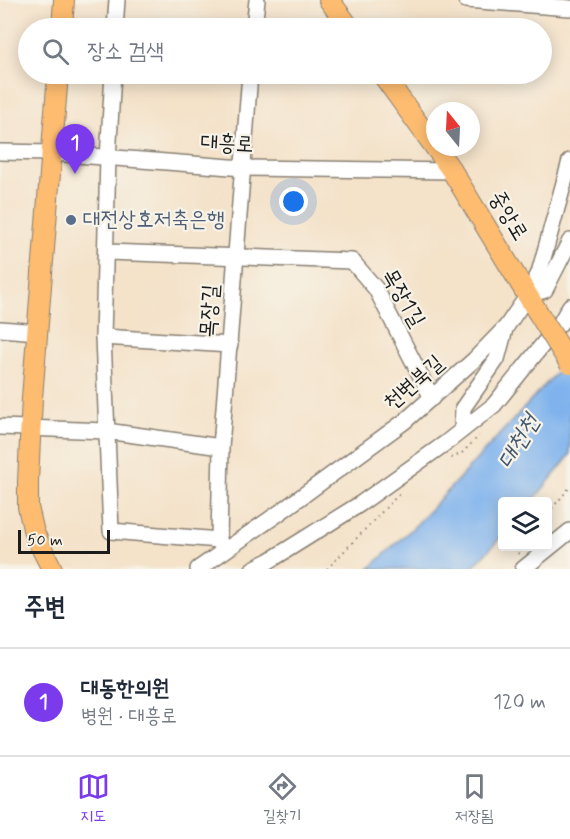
<!DOCTYPE html>
<html lang="ko">
<head>
<meta charset="utf-8">
<style>
	:root { --surface:#fff; --page:#f6f6f7; --text:#1f2937; --muted:#747a83; --line:#e0e1e3; --accent:#7c3aed }
	body { margin:0; font-family:Mynerve,"Poor Story",sans-serif; background:var(--page); color:var(--text) }
	.controls { position:absolute; right:18px; bottom:18px; display:grid; overflow:hidden; border-radius:6px; box-shadow:0 3px 15px #0003 }
	.controls button { width:54px; height:54px; display:grid; place-items:center; padding:0; border:0; border-bottom:2px solid var(--line); background:var(--surface); color:var(--text); font:30px sans-serif }
	.compass { position:absolute; left:426px; top:102px; width:54px; height:54px; border-radius:50%; background:var(--surface); box-shadow:0 3px 15px #0003; rotate:342deg }
	.scale { position:absolute; left:18px; bottom:15px; width:92px; box-sizing:border-box; padding-left:6px; border:3px solid #1c1c1c; border-top:0; font-size:16px; line-height:21px; white-space:nowrap; color:#1c1c1c; -webkit-text-stroke:4px #f7f3e8; paint-order:stroke }
	.you { position:absolute; left:294px; top:202px; width:21px; height:21px; margin:-15px; border:4px solid #fff; border-radius:50%; background:#1a73e8; box-shadow:0 0 0 9px #1a73e833 }
	.badge { display:grid; place-items:center; width:39px; height:39px; border-radius:50%; background:var(--accent); color:#fff; font-size:20px; font-weight:700 }
	.pin { position:absolute; translate:-50% -50px; filter:drop-shadow(0 2px 3px #0008) }
	.pin::after { content:''; position:absolute; top:32px; width:21px; height:18px; background:inherit; clip-path:polygon(0 0,100% 0,50% 100%) }
	.list { margin:0; padding:0; list-style:none }
	h2 { display:flex; justify-content:space-between; align-items:center; height:78px; margin:0; padding:0 24px; font-size:26px }
	h2 small { font-size:20px; font-weight:400; color:var(--muted) }
	.list li { display:grid; grid-template-columns:39px 1fr auto; gap:18px; align-items:center; box-sizing:border-box; height:108px; padding:0 24px; border-top:2px solid var(--line) }
	.list b { display:block; font-size:22px; white-space:nowrap }
	.list p { margin:0; font-size:20px; white-space:nowrap; color:var(--muted) }
	.list em { font-size:20px; font-style:normal; color:var(--muted) }
	.icon { flex:none; width:33px; height:33px; fill:none; stroke:currentColor; stroke-width:2; stroke-linecap:round; stroke-linejoin:round }
	.map { position:relative; flex:none; width:570px; height:569px; overflow:hidden }
	.search { position:absolute; background:var(--surface); box-shadow:0 3px 15px #0003; left:18px; right:18px; top:18px; height:66px; display:flex; align-items:center; gap:15px; box-sizing:border-box; padding:0 21px; border-radius:33px; color:var(--muted); font-size:22px }
	.sheet { height:186px; background:var(--surface) }
	nav { display:flex; justify-content:space-around; align-items:center; box-sizing:border-box; height:84px; border-top:2px solid var(--line); background:var(--surface); font-size:16px; color:var(--muted) }
	nav a { display:grid; justify-items:center; gap:3px }
	nav .on { color:var(--accent) }
	.map>svg:first-child { display:block }
	.water { fill:#80b3ed; stroke:#4e6884; stroke-width:1.5 }
	.lines { fill:none; stroke-linecap:round; stroke-linejoin:round }
	.minor-casing { stroke:#887f72; stroke-width:18 }
	.major-casing { stroke:#887f72; stroke-width:22 }
	.path { stroke:#887f72; stroke-width:2; stroke-dasharray:1.5 4.5; stroke-linecap:butt }
	.minor { stroke:#fff; stroke-width:15 }
	.major { stroke:#fdbc70; stroke-width:20 }
	.major-bridge-casing { stroke:#887f72; stroke-width:22; stroke-linecap:butt }
	.major-bridge { stroke:#fdbc70; stroke-width:20 }
	.service-dot { fill:#5c6f8a; stroke:#f7f3e8; stroke-width:2 }
	.labels { text-anchor:middle; dominant-baseline:central; stroke-width:4.5; stroke-linejoin:round; paint-order:stroke }
	.street-label { font-size:22px; fill:#1c1c1c; stroke:#f7f3e8 }
	.service-label { font-size:22px; fill:#4e5e75; stroke:#f7f3e8; text-anchor:start }
	.water-label { font-size:24px; font-style:italic; fill:#445870; stroke:#f7f3e8 }
</style>
</head>
<body>
<div class="map">
<svg width="570" height="569" viewBox="0 0 570 569">
	<rect width="100%" height="100%" fill="#f7f3e8"/>
	<filter id="ink" filterUnits="userSpaceOnUse"><feTurbulence type="fractalNoise" baseFrequency=".0167" numOctaves="2"/><feDisplacementMap in="SourceGraphic" scale="12" xChannelSelector="R" yChannelSelector="G"/><feConvolveMatrix kernelMatrix="1 2 1 2 8 2 1 2 1" color-interpolation-filters="sRGB"/></filter>
	<filter id="wash" filterUnits="userSpaceOnUse"><feTurbulence type="fractalNoise" baseFrequency=".008" numOctaves="4" result="noise"/><feDisplacementMap in="SourceGraphic" scale="24" xChannelSelector="R" yChannelSelector="G"/><feGaussianBlur stdDeviation="1.35" result="paint"/><feColorMatrix in="noise" values="0 0 0 0 0 0 0 0 0 0 0 0 0 0 0 0 0 1.4 0 .05"/><feComposite in="paint" operator="in"/></filter>
	<g filter="url(#wash)">
		<rect width="100%" height="100%" fill="#f4e2c9"/>
		<polygon class="water" points="570,358 570,455 533,501 502,502 502,536 471,569 369,569 418,523"/>
	</g>
	<g filter="url(#ink)">
		<g class="lines">
			<g class="minor-casing">
				<g id="minor">
					<polyline points="466,0 570,8"/>
					<polyline points="115,28 117,0"/>
					<polyline points="254,28 257,0"/>
					<polyline points="113,74 108,158 103,337 111,531 219,540"/>
					<polyline points="0,152 52,153 243,168 452,171"/>
					<polyline points="107,252 352,261 376,289 432,398"/>
					<polyline points="528,295 545,290 570,241"/>
					<polyline points="0,329 38,332"/>
					<polyline points="103,337 230,345"/>
					<polyline points="0,427 106,431 221,447"/>
					<polyline points="462,430 463,408 497,359 505,329"/>
					<polyline points="222,548 219,540 221,447 250,74"/>
					<polyline points="198,569 279,513 405,421 474,360 506,327 528,295 539,273 570,161"/>
					<polyline points="253,569 269,561 360,504 447,442 494,405 561,322 570,306"/>
					<polyline points="523,569 570,531"/>
				</g>
			</g>
			<g class="major-casing">
				<g id="major">
					<polyline points="329,0 350,28"/>
					<polyline points="62,28 64,0"/>
					<polyline points="382,74 435,147"/>
					<polyline points="435,147 452,171 537,311"/>
					<polyline points="52,569 34,533 28,507 28,481 32,398 58,74"/>
				</g>
			</g>
			<g class="path">
				<polyline points="451,458 461,454 479,436"/>
				<polyline points="548,513 570,487"/>
				<polyline points="518,554 523,546"/>
				<polyline points="327,569 400,493"/>
			</g>
			<use href="#minor" class="minor"/>
			<use href="#major" class="major"/>
			<g class="major-bridge-casing">
				<polyline id="major-bridge" points="537,311 570,364"/>
			</g>
			<use href="#major-bridge" class="major-bridge"/>
		</g>
	</g>
	<circle class="service-dot" cx="71" cy="220" r="6"/>
	<g class="labels">
		<g class="street-label">
			<text transform="translate(227 144) rotate(3)">대흥로</text>
			<text transform="translate(508 216) rotate(59)">중앙로</text>
			<text transform="translate(403 298) rotate(60)">목장1길</text>
			<text transform="translate(210 311) rotate(-86)">목장길</text>
			<text transform="translate(414 383) rotate(-41)">천변북길</text>
		</g>
		<g class="service-label">
			<text x="83" y="220">대전상호저축은행</text>
		</g>
		<g class="water-label">
			<text transform="translate(519 442) rotate(-59)">대천천</text>
		</g>
	</g>
</svg>
<div class="controls">
<button><svg class="icon" aria-label="layers" viewBox="0 0 24 24"><path d="M12 4l9 5-9 5-9-5zM3 14l9 5 9-5"/></svg></button>
</div>
<svg class="compass" viewBox="-18 -18 36 36"><path d="M0-13l5 13h-10z" fill="#e53935"/><path d="M0 13l5-13h-10z" fill="#747a83"/></svg>
<div class="scale">50 m</div>
<div class="you"></div>
<div class="pin badge" style="left:75px;top:174px">1</div>
<div class="search"><svg class="icon" aria-label="search" viewBox="0 0 24 24"><circle cx="10" cy="10" r="6"/><path d="M15 15l6 6"/></svg>장소 검색</div>
</div>
<section class="sheet">
<h2>주변<small></small></h2>
<ul class="list">
<li><span class="badge">1</span><div><b>대동한의원</b><p>병원 · 대흥로</p></div><em>120 m</em></li>
</ul>
</section>
<nav>
<a class="on"><svg class="icon" aria-label="map" viewBox="0 0 24 24"><path d="M3 6l6-2 6 2 6-2v14l-6 2-6-2-6 2zM9 4v14M15 6v14"/></svg>지도</a>
<a><svg class="icon" aria-label="directions" viewBox="0 0 24 24"><path d="M12 3l9 9-9 9-9-9zM9 14v-3h6M13 9l2 2-2 2"/></svg>길찾기</a>
<a><svg class="icon" aria-label="saved" viewBox="0 0 24 24"><path d="M7 4h10v16l-5-4-5 4z"/></svg>저장됨</a>
</nav>
</body>
</html>
